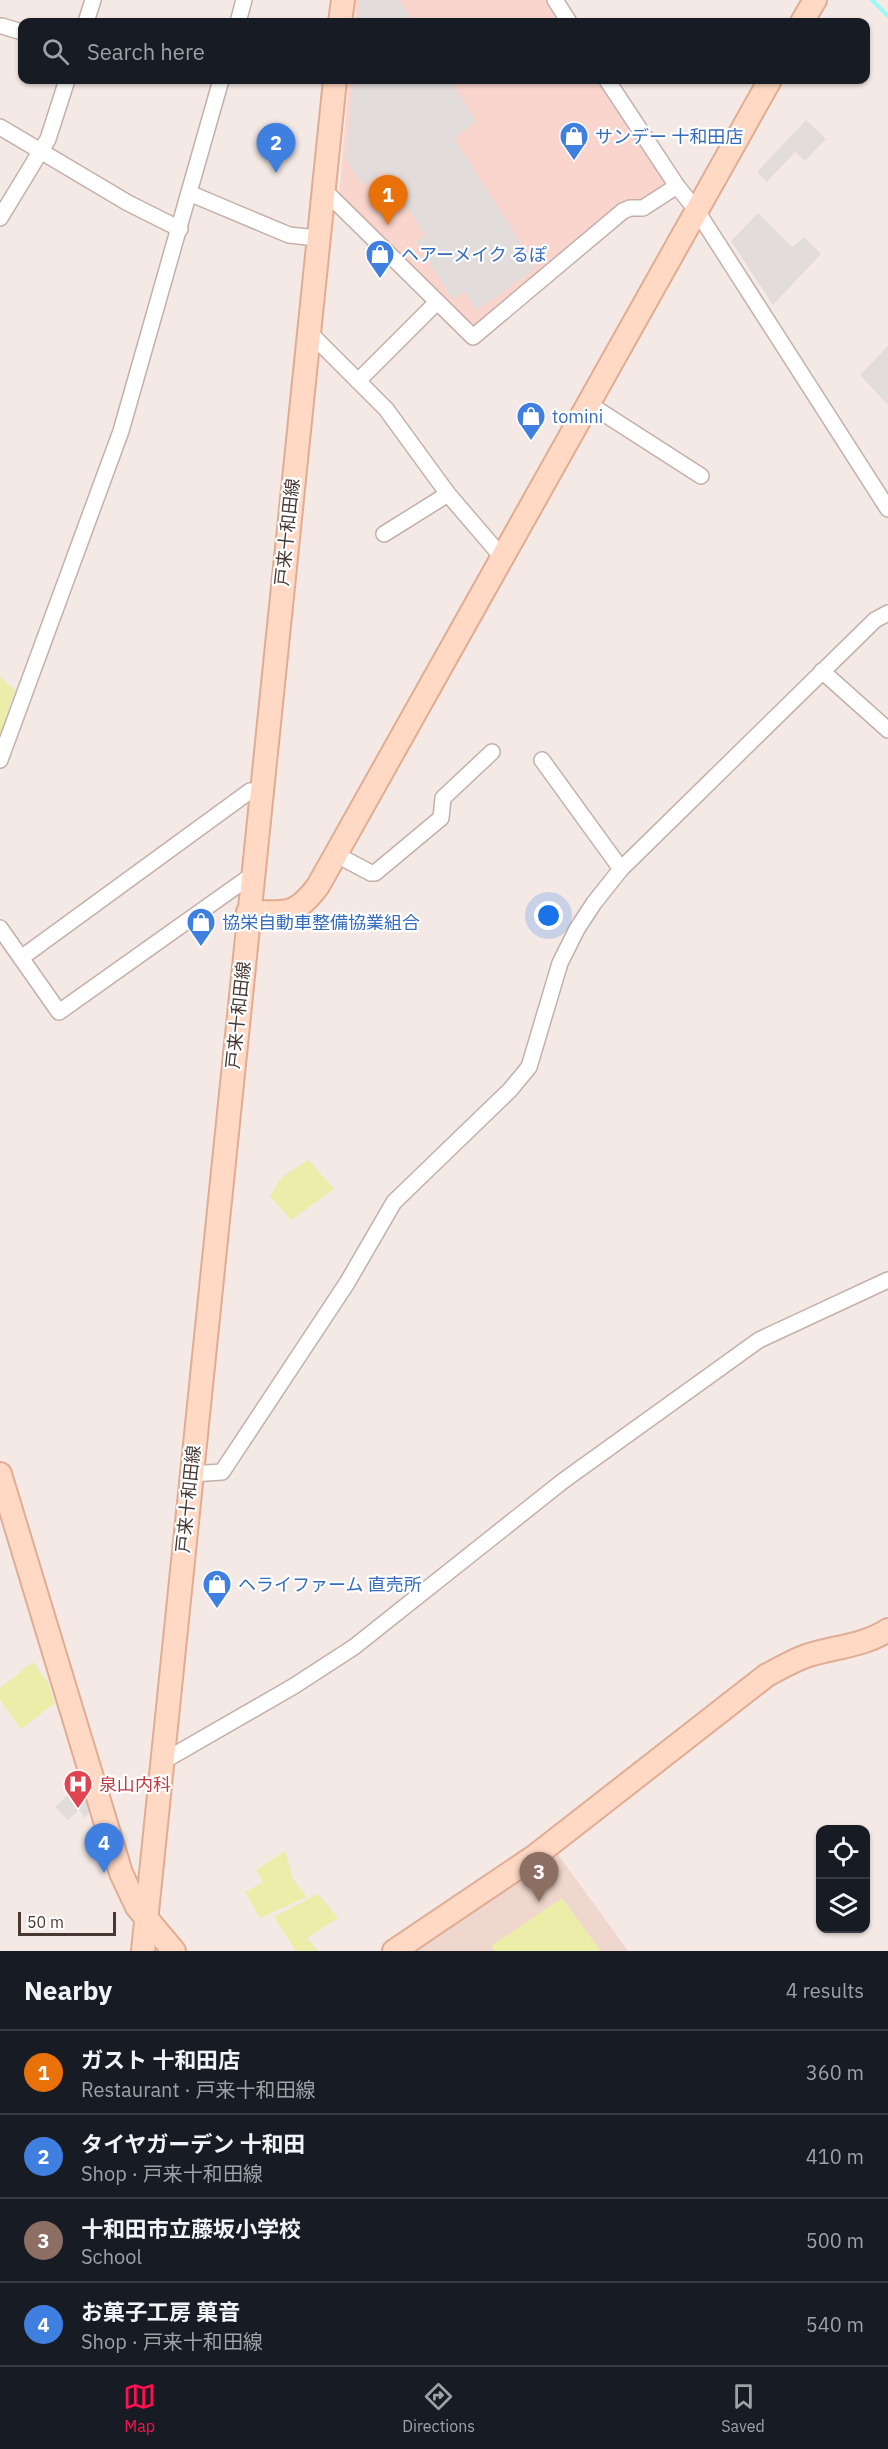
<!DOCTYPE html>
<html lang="en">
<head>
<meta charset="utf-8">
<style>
	:root { --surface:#171b24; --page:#242831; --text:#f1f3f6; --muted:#9ea1a6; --line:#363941; --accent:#ff114f }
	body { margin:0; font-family:"IBM Plex Sans","Noto Sans JP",sans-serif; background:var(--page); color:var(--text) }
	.controls { position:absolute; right:18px; bottom:18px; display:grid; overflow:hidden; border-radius:12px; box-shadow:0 2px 4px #0004 }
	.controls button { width:54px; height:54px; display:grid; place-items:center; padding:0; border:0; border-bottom:2px solid var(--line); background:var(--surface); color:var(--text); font:30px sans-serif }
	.scale { position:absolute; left:18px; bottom:15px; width:98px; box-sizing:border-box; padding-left:6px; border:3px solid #473834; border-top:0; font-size:16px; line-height:21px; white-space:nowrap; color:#473834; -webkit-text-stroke:4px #fff; paint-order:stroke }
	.you { position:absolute; left:549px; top:916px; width:21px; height:21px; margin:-15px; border:4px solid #fff; border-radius:50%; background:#1a73e8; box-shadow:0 0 0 9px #1a73e833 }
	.badge { display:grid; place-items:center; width:39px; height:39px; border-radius:50%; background:var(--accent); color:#fff; font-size:20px; font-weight:700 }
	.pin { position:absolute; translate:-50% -50px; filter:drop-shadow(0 2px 3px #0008) }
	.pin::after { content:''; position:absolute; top:32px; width:21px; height:18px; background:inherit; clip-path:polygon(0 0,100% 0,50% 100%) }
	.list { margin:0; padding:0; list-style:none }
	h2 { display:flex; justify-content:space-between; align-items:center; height:78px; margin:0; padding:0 24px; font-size:26px }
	h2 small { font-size:20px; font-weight:400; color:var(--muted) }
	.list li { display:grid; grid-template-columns:39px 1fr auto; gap:18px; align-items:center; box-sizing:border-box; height:84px; padding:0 24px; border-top:2px solid var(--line) }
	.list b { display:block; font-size:22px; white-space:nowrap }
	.list p { margin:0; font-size:20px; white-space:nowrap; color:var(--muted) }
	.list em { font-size:20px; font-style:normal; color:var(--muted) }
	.icon { flex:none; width:33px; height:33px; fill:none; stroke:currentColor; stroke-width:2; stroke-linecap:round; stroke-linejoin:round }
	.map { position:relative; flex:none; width:888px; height:1951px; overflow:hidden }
	.search { position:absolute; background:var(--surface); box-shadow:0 2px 4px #0004; left:18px; right:18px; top:18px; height:66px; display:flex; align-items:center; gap:15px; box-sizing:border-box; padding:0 21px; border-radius:12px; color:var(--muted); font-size:22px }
	.sheet { height:414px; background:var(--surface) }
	nav { display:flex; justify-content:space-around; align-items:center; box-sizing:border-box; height:84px; border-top:2px solid var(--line); background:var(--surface); font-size:16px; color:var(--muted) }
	nav a { display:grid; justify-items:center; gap:3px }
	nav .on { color:var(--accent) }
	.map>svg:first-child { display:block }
	.commercial { fill:#f9d5cd }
	.education { fill:#efd7cd }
	.green { fill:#ebeda9 }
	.parking { fill:#e2dcdb }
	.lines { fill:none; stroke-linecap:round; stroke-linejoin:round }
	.stream { stroke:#9af8f8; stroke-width:4 }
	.street-casing { stroke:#c4b0a9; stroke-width:18 }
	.secondary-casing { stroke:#e0ac93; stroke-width:26 }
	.street { stroke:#fff; stroke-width:15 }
	.secondary { stroke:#ffd9c4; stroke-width:22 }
	.labels { text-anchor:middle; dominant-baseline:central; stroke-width:4.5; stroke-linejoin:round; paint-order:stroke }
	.shop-label { font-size:18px; fill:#366cbe; stroke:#fff; text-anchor:start }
	.street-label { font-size:18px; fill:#473834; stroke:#fff }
	.health-label { font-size:18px; fill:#be3a42; stroke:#fff; text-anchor:start }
</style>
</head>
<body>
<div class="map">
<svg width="888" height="1951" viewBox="0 0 888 1951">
	<rect width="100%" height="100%" fill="#f4e9e5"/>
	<g class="commercial">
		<polygon points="356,0 548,0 563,22 355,22"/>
		<polygon points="349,80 599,80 665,181 665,190 478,325 469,324 339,197"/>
	</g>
	<polygon class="education" points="557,1853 628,1951 415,1951"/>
	<g class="green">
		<polygon points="0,677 15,690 1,733 0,733"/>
		<polygon points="308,1160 334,1189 291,1220 270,1196 281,1178"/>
		<polygon points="33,1662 48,1683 55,1703 21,1729 0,1700 0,1688"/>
		<polygon points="285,1851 293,1879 307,1897 260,1918 245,1892 263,1882 256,1870"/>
		<polygon points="318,1894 338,1918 307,1938 318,1951 296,1951 274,1917"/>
		<polygon points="562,1898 601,1951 494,1951 491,1946"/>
	</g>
	<g class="parking">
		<polygon points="360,0 400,0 414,22 358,22"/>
		<polygon points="353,80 450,80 476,122 454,138 536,268 476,311 465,292 452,299 416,242 425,235 384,171 363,185 346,159"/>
		<polygon points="806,120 826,139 805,161 795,152 767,182 757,172"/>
		<polygon points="758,213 792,247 804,237 821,254 773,305 731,241"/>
		<polygon points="888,346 888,405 860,375"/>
		<polygon points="80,1784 90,1812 85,1818 79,1810 68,1820 55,1807"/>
	</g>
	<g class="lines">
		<polyline class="stream" points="872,0 888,16"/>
		<g class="street-casing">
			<g id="street">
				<polyline points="555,0 569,22"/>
				<polyline points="86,22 93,0"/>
				<polyline points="238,22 244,0"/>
				<polyline points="2,26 22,32"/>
				<polyline points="607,80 677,186 697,211 888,509"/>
				<polyline points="0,127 128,203 180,229"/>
				<polyline points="324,190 473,337 623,211 630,208 643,208 677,186"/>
				<polyline points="189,193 289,235 317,238"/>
				<polyline points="0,218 48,139 67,80"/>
				<polyline points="308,331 386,409 448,494 502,557"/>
				<polyline points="358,381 437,302"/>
				<polyline points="589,404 701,476"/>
				<polyline points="384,534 448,494"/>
				<polyline points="822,671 888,730"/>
				<polyline points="0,760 121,431 221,80"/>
				<polyline points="542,760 621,869"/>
				<polyline points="335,854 371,873 375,873 441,818 443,798 492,752"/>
				<polyline points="0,928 59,1012 252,875"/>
				<polyline points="21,958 250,791 260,792"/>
				<polyline points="191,1474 222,1472 347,1283 394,1202 510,1090 529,1067 560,963 577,929 594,903 621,869 875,620 888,613"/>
				<polyline points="162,1762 294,1686 354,1647 563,1481 759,1340 888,1280"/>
			</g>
		</g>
		<g class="secondary-casing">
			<g id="secondary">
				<polyline points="340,22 343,0"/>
				<polyline points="802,22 815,0"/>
				<path d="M248,912C285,912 294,918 318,886L770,80"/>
				<polyline points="0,1474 121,1873 137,1907 174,1951"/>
				<polyline points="143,1951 335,80"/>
				<path d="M394,1951L535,1856L767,1675C779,1669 792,1661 806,1656C833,1647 864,1646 888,1630"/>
			</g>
		</g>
		<use href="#street" class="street"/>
		<use href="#secondary" class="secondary"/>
	</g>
	<defs>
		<g id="shop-pin" transform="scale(1.5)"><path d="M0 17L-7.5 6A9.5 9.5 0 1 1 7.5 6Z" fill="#3f7fe0" stroke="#fff"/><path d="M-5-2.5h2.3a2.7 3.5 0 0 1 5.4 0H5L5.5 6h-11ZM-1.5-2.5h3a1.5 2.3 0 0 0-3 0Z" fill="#fff"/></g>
		<g id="hospital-pin" transform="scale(1.5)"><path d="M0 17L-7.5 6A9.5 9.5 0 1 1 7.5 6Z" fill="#e0444e" stroke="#fff"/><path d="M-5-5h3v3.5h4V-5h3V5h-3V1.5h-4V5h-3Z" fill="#fff"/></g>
	</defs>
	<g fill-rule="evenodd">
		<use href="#shop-pin" x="574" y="136"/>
		<use href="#shop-pin" x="380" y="254"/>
		<use href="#shop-pin" x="531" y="416"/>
		<use href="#shop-pin" x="201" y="922"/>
		<use href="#shop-pin" x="217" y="1584"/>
		<use href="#hospital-pin" x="78" y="1784"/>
	</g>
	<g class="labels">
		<g class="shop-label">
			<text x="595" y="136">サンデー 十和田店</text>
			<text x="401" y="254">ヘアーメイク るぽ</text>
			<text x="552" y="416">tomini</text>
			<text x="222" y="922">協栄自動車整備協業組合</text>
			<text x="238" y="1584">ヘライファーム 直売所</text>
		</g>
		<g class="street-label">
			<text transform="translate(287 532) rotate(-84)">戸来十和田線</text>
			<text transform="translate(238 1015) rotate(-84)">戸来十和田線</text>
			<text transform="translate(188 1499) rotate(-84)">戸来十和田線</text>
		</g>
		<g class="health-label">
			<text x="99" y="1784">泉山内科</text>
		</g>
	</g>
</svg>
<div class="controls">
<button><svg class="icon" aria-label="locate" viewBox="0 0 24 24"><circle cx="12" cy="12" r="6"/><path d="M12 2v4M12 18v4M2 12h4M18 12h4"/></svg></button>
<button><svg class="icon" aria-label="layers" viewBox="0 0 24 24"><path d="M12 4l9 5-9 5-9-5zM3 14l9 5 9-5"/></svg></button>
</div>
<div class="scale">50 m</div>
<div class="you"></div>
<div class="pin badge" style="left:388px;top:225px;background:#e8710a">1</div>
<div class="pin badge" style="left:276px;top:173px;background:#3f7fe0">2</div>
<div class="pin badge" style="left:539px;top:1902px;background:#8d6e63">3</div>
<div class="pin badge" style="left:104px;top:1873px;background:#3f7fe0">4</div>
<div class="search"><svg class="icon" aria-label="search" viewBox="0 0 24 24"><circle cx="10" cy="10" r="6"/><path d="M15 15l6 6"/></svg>Search here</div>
</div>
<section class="sheet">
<h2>Nearby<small>4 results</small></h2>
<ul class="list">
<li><span class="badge" style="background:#e8710a">1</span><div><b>ガスト 十和田店</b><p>Restaurant · 戸来十和田線</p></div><em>360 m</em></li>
<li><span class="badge" style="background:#3f7fe0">2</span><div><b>タイヤガーデン 十和田</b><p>Shop · 戸来十和田線</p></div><em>410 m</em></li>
<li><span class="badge" style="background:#8d6e63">3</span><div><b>十和田市立藤坂小学校</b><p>School</p></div><em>500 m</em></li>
<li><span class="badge" style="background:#3f7fe0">4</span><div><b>お菓子工房 菓音</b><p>Shop · 戸来十和田線</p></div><em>540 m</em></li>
</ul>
</section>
<nav>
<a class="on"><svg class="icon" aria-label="map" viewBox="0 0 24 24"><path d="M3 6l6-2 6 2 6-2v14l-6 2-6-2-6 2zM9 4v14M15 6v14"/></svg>Map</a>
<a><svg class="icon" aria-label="directions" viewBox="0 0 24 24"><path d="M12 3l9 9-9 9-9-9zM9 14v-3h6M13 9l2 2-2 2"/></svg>Directions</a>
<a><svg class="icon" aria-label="saved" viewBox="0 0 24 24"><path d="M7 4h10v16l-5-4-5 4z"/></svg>Saved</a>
</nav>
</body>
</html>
